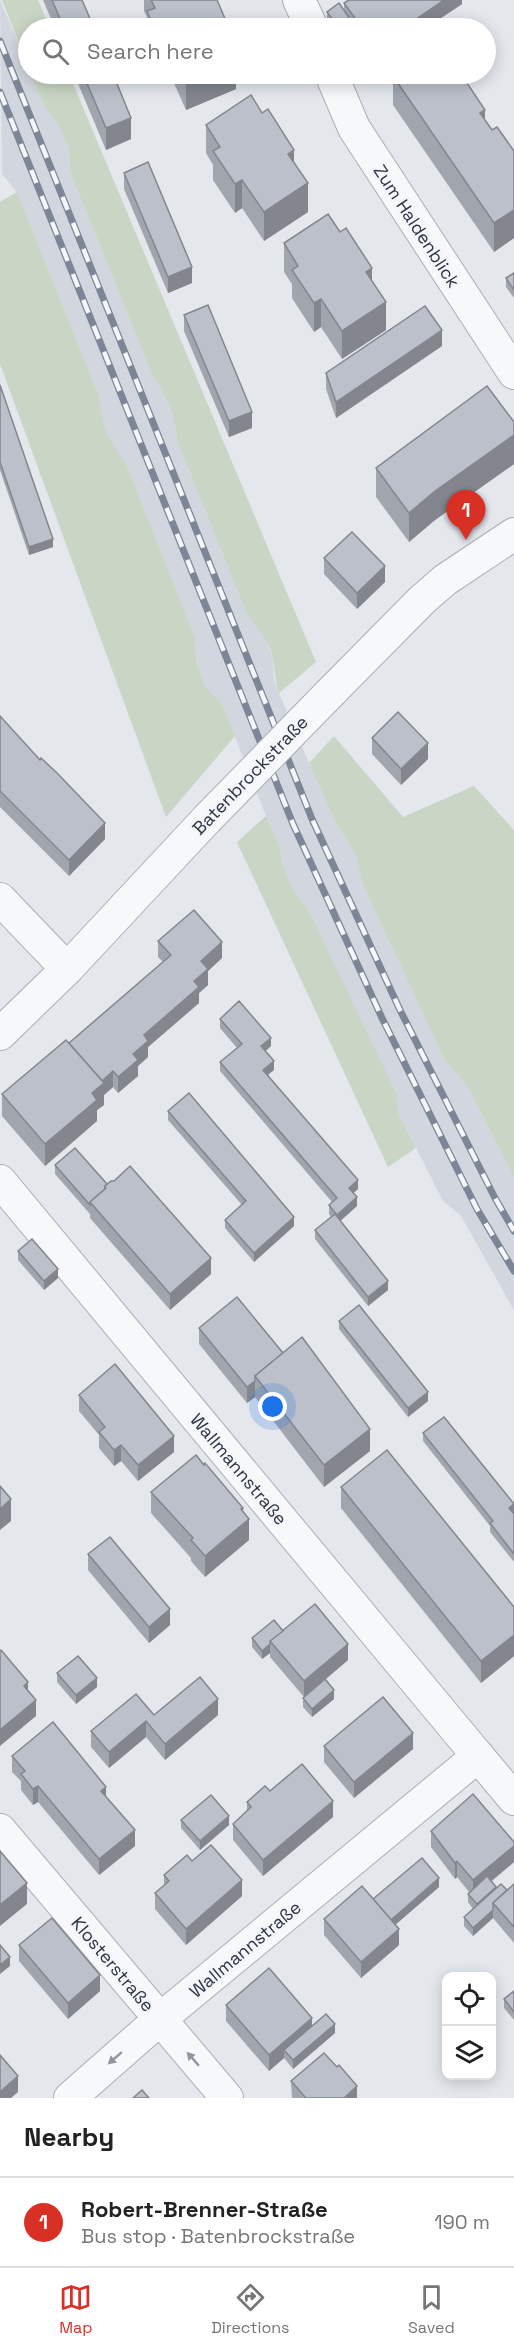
<!DOCTYPE html>
<html lang="en">
<head>
<meta charset="utf-8">
<style>
	:root { --surface:#fff; --page:#f6f6f6; --text:#222; --muted:#767676; --line:#e0e0e0; --accent:#d93025 }
	body { margin:0; font-family:"Space Grotesk",sans-serif; background:var(--page); color:var(--text) }
	.controls { position:absolute; right:18px; bottom:18px; display:grid; overflow:hidden; border-radius:12px; box-shadow:0 3px 15px #0003 }
	.controls button { width:54px; height:54px; display:grid; place-items:center; padding:0; border:0; border-bottom:2px solid var(--line); background:var(--surface); color:var(--text); font:30px sans-serif }
	.you { position:absolute; left:273px; top:1407px; width:21px; height:21px; margin:-15px; border:4px solid #fff; border-radius:50%; background:#1a73e8; box-shadow:0 0 0 9px #1a73e833 }
	.badge { display:grid; place-items:center; width:39px; height:39px; border-radius:50%; background:var(--accent); color:#fff; font-size:20px; font-weight:700 }
	.pin { position:absolute; translate:-50% -50px; filter:drop-shadow(0 2px 3px #0008) }
	.pin::after { content:''; position:absolute; top:32px; width:21px; height:18px; background:inherit; clip-path:polygon(0 0,100% 0,50% 100%) }
	.list { margin:0; padding:0; list-style:none }
	h2 { display:flex; justify-content:space-between; align-items:center; height:78px; margin:0; padding:0 24px; font-size:26px }
	h2 small { font-size:20px; font-weight:400; color:var(--muted) }
	.list li { display:grid; grid-template-columns:39px 1fr auto; gap:18px; align-items:center; box-sizing:border-box; height:90px; padding:0 24px; border-top:2px solid var(--line) }
	.list b { display:block; font-size:22px; white-space:nowrap }
	.list p { margin:0; font-size:20px; white-space:nowrap; color:var(--muted) }
	.list em { font-size:20px; font-style:normal; color:var(--muted) }
	.icon { flex:none; width:33px; height:33px; fill:none; stroke:currentColor; stroke-width:2; stroke-linecap:round; stroke-linejoin:round }
	.map { position:relative; flex:none; width:514px; height:2098px; overflow:hidden }
	.search { position:absolute; background:var(--surface); box-shadow:0 3px 15px #0003; left:18px; right:18px; top:18px; height:66px; display:flex; align-items:center; gap:15px; box-sizing:border-box; padding:0 21px; border-radius:33px; color:var(--muted); font-size:22px }
	.sheet { height:168px; background:var(--surface) }
	nav { display:flex; justify-content:space-around; align-items:center; box-sizing:border-box; height:84px; border-top:2px solid var(--line); background:var(--surface); font-size:16px; color:var(--muted) }
	nav a { display:grid; justify-items:center; gap:3px }
	nav .on { color:var(--accent) }
	.map>svg:first-child { display:block }
	.built { fill:#d2d6de }
	.green { fill:#c9d6c5 }
	.lines { fill:none; stroke-linecap:round; stroke-linejoin:round }
	.minor-casing { stroke:#a9aeb7; stroke-width:34 }
	.minor { stroke:#f7f8fa; stroke-width:32 }
	.rail-casing { stroke:#7d8696; stroke-width:7 }
	.rail { stroke:#f4f6f9; stroke-width:4.5; stroke-dasharray:14; stroke-linecap:butt }
	.minor-bridge-casing { stroke:#a9aeb7; stroke-width:34; stroke-linecap:butt }
	.minor-bridge { stroke:#f7f8fa; stroke-width:32 }
	.wall { fill:#a1a5ae }
	.shaded-wall { fill:#83868d }
	.building { fill:#bbc0ca; stroke:#83868d; stroke-width:1.5 }
	.oneway { fill:#9196a0 }
	.labels { text-anchor:middle; dominant-baseline:central; stroke-width:6; stroke-linejoin:round; paint-order:stroke }
	.street-label { font-size:18px; fill:#2b3445; stroke:#f4f6f9 }
</style>
</head>
<body>
<div class="map">
<svg width="514" height="2098" viewBox="0 0 514 2098">
	<rect width="100%" height="100%" fill="#e4e7ec"/>
	<polygon class="built" points="0,0 28,66 28,74 31,74 44,106 58,124 69,149 70,172 152,374 165,393 176,422 177,440 248,617 264,633 273,659 274,681 309,763 335,822 356,855 363,885 445,1061 467,1086 514,1177 514,1310 461,1216 443,1201 399,1114 307,907 294,893 283,866 279,844 266,816 222,704 205,686 196,660 195,638 126,463 110,443 101,420 99,396 17,192 2,174"/>
	<g class="green">
		<polygon points="2,0 38,0 50,28 28,28 28,66"/>
		<path d="M31,74H69L316,662L279,693C274,681 276,672 273,659C270,642 260,630 248,617L177,440C176,414 166,395 152,374L70,172L69,149L58,124L44,106Z"/>
		<path d="M17,192L99,396C102,426 107,439 126,463L195,638L196,660L205,686L222,704L235,736L166,817L0,364V202Z"/>
		<polygon points="334,736 403,817 474,786 514,830 514,1177 467,1086 445,1061 363,885 356,855 335,822 309,763"/>
		<polygon points="266,816 279,844 283,866 294,892 307,907 396,1093 399,1114 416,1148 388,1167 237,842"/>
	</g>
	<g class="lines">
		<g class="minor-casing">
			<g id="minor">
				<polyline points="299,0 312,28"/>
				<polyline points="331,74 354,128 514,373"/>
				<polyline points="332,691 422,600 445,580 514,534"/>
				<polyline points="0,899 67,969"/>
				<polyline points="0,1034 67,969 207,819"/>
				<polyline points="0,1181 478,1756"/>
				<polyline points="0,1830 227,2098"/>
				<polyline points="70,2098 159,2020 478,1756 514,1799"/>
			</g>
		</g>
		<use href="#minor" class="minor"/>
		<g class="rail-casing">
			<g id="rail">
				<polyline points="0,41 312,819 400,1010 495,1198 514,1231"/>
				<polyline points="0,92 293,824 382,1018 477,1209 514,1271"/>
			</g>
		</g>
		<use href="#rail" class="rail"/>
		<g class="minor-bridge-casing">
			<polyline id="minor-bridge" points="207,819 332,691"/>
		</g>
		<use href="#minor-bridge" class="minor-bridge"/>
	</g>
	<g class="wall">
		<polygon points="43,0 82,0 94,28 55,28"/>
		<polygon points="144,0 217,0 229,28 147,28 147,17 144,11"/>
		<polygon points="462,0 462,4 426,28 333,28 327,21 327,12 344,11 344,3"/>
		<polygon points="74,74 113,74 131,139 106,150"/>
		<polygon points="170,74 236,74 236,89 186,110"/>
		<polygon points="393,76 485,120 492,130 514,151 514,238 494,252 393,105"/>
		<polygon points="206,125 308,212 264,241 242,208 235,213 213,180 213,165 206,153"/>
		<polygon points="124,173 192,283 168,293 124,189"/>
		<polygon points="284,243 372,282 386,330 342,359 321,327 314,332 292,298 292,284 284,272"/>
		<polygon points="514,273 514,298 506,287 506,278"/>
		<polygon points="184,315 252,428 229,437 184,331"/>
		<polygon points="442,346 336,418 326,389 326,373"/>
		<polygon points="0,385 53,547 29,555 0,470"/>
		<polygon points="514,422 514,464 435,520 409,542 376,497 376,468"/>
		<polygon points="324,558 385,582 357,609 324,574"/>
		<polygon points="0,716 105,839 69,876 0,807"/>
		<polygon points="372,738 428,759 401,785 372,754"/>
		<polygon points="158,941 222,958 208,971 208,985 199,993 199,1003 148,1047 148,1057 138,1066 138,1076 118,1093 113,1087 104,1095 104,1105 97,1110 97,1121 45,1166 2,1116 2,1094 69,1043 163,962 158,957"/>
		<polygon points="220,1019 271,1046 265,1051 274,1070 268,1075 358,1189 353,1193 357,1206 340,1221 388,1290 368,1306 315,1239 315,1230 331,1217 329,1214 329,1205 332,1202 220,1071 220,1062 237,1048 220,1028"/>
		<polygon points="168,1111 294,1226 254,1262 225,1228 225,1220 242,1205 168,1120"/>
		<polygon points="55,1165 107,1184 114,1181 211,1274 170,1310 90,1218 90,1214 55,1174"/>
		<polygon points="18,1251 58,1278 44,1290 18,1260"/>
		<polygon points="339,1321 428,1401 408,1417 339,1329"/>
		<polygon points="199,1328 283,1353 370,1451 324,1487 255,1397 247,1403 199,1344"/>
		<polygon points="79,1395 174,1452 138,1481 121,1461 114,1466 99,1448 99,1435 79,1411"/>
		<polygon points="423,1433 514,1514 514,1562 490,1532 490,1526 423,1441"/>
		<polygon points="341,1487 514,1607 514,1656 481,1683 341,1508"/>
		<polygon points="151,1492 243,1511 249,1540 205,1577 191,1561 191,1558 151,1513"/>
		<polygon points="88,1554 170,1625 149,1643 88,1570"/>
		<polygon points="283,1631 348,1660 325,1680 334,1699 312,1717 303,1707 303,1698 304,1697 270,1657 270,1653 262,1659 252,1647 252,1638"/>
		<polygon points="57,1673 97,1687 76,1704 57,1682"/>
		<polygon points="154,1715 218,1715 165,1760 146,1737 109,1768 91,1747 91,1731"/>
		<polygon points="324,1746 413,1749 354,1798 324,1762"/>
		<polygon points="12,1756 106,1796 135,1846 99,1875 38,1802 33,1805 21,1790 21,1781 12,1772"/>
		<polygon points="270,1791 333,1817 263,1876 233,1840 233,1824 247,1811 247,1802"/>
		<polygon points="181,1820 229,1825 200,1850 181,1828"/>
		<polygon points="431,1831 514,1842 514,1862 492,1881 496,1888 507,1890 514,1885 514,1943 493,1918 473,1936 464,1926 464,1917 473,1909 468,1902 468,1894 469,1892 457,1877 455,1879 431,1847"/>
		<polygon points="192,1861 242,1896 186,1945 155,1909 155,1893 164,1886 164,1875"/>
		<polygon points="439,1887 395,1925 399,1945 361,1978 324,1935 324,1919 373,1899"/>
		<polygon points="19,1945 100,1991 68,2019 19,1961"/>
		<polygon points="514,1991 514,2020 504,2008 504,1999"/>
		<polygon points="226,2005 312,2026 335,2033 293,2069 284,2058 269,2071 226,2021"/>
		<polygon points="291,2081 357,2098 292,2098"/>
	</g>
	<g class="shaded-wall">
		<polygon points="444,0 462,0 462,4 426,28 403,28"/>
		<polygon points="205,74 236,74 236,89 186,110 186,82"/>
		<polygon points="485,110 485,138 480,113"/>
		<polygon points="131,118 131,139 106,150 106,128"/>
		<polygon points="294,150 294,178 288,154"/>
		<polygon points="242,180 242,208 235,213 235,184"/>
		<polygon points="308,183 308,212 264,241 264,212"/>
		<polygon points="514,210 514,238 494,252 494,223"/>
		<polygon points="192,267 192,283 168,293 168,277"/>
		<polygon points="372,268 372,297 366,272"/>
		<polygon points="321,299 321,327 314,332 314,303"/>
		<polygon points="386,302 386,330 342,359 342,331"/>
		<polygon points="442,330 442,346 336,418 336,402"/>
		<polygon points="252,412 252,428 229,437 229,421"/>
		<polygon points="514,435 514,464 435,520 409,542 409,513 435,491"/>
		<polygon points="53,539 53,547 29,555 29,547"/>
		<polygon points="385,566 385,582 357,609 357,593"/>
		<polygon points="428,743 428,759 401,785 401,769"/>
		<polygon points="105,823 105,839 69,876 69,860"/>
		<polygon points="222,942 222,958 208,971 208,985 199,993 199,1003 148,1047 148,1057 138,1066 138,1076 118,1093 118,1077 144,1035 194,981 201,961"/>
		<polygon points="271,1038 271,1046 261,1055 261,1046"/>
		<polygon points="274,1061 274,1070 263,1078 263,1070"/>
		<polygon points="113,1071 113,1087 104,1095 104,1105 97,1110 97,1121 45,1166 45,1144 92,1093 99,1083"/>
		<polygon points="358,1180 358,1189 349,1197 349,1188"/>
		<polygon points="357,1197 357,1206 337,1224 337,1215"/>
		<polygon points="294,1217 294,1226 254,1262 254,1253"/>
		<polygon points="211,1258 211,1274 170,1310 170,1294"/>
		<polygon points="58,1269 58,1278 44,1290 44,1281"/>
		<polygon points="388,1281 388,1290 368,1306 368,1297"/>
		<polygon points="255,1381 255,1397 247,1403 247,1387"/>
		<polygon points="428,1392 428,1401 408,1417 408,1408"/>
		<polygon points="370,1429 370,1451 324,1487 324,1465"/>
		<polygon points="174,1436 174,1452 138,1481 138,1465"/>
		<polygon points="121,1445 121,1461 114,1466 114,1450"/>
		<polygon points="11,1499 11,1521 0,1530 0,1509"/>
		<polygon points="514,1504 514,1513 509,1508"/>
		<polygon points="243,1508 243,1524 249,1519 249,1540 205,1577 205,1556"/>
		<polygon points="170,1609 170,1625 149,1643 149,1627"/>
		<polygon points="514,1635 514,1656 481,1683 481,1661"/>
		<polygon points="270,1644 270,1653 262,1659 262,1651"/>
		<polygon points="348,1644 348,1660 304,1697 304,1681"/>
		<polygon points="97,1678 97,1687 76,1704 76,1695"/>
		<polygon points="28,1682 28,1698 24,1686"/>
		<polygon points="334,1690 334,1699 312,1717 312,1709"/>
		<polygon points="218,1699 218,1715 165,1760 165,1744"/>
		<polygon points="36,1700 36,1716 0,1746 0,1730"/>
		<polygon points="146,1721 146,1737 109,1768 109,1752"/>
		<polygon points="413,1733 413,1749 354,1798 354,1782"/>
		<polygon points="38,1786 38,1802 33,1805 33,1789"/>
		<polygon points="106,1787 106,1803 101,1791"/>
		<polygon points="333,1801 333,1817 263,1876 263,1860"/>
		<polygon points="229,1816 229,1825 200,1850 200,1841"/>
		<polygon points="135,1830 135,1846 99,1875 99,1859"/>
		<polygon points="514,1846 514,1862 473,1896 473,1880"/>
		<polygon points="457,1861 457,1877 455,1879 455,1863"/>
		<polygon points="439,1878 439,1887 387,1932 387,1923"/>
		<polygon points="242,1880 242,1896 186,1945 186,1929"/>
		<polygon points="27,1883 27,1904 0,1926 0,1905"/>
		<polygon points="493,1910 493,1918 473,1936 473,1928"/>
		<polygon points="399,1929 399,1945 361,1978 361,1962"/>
		<polygon points="10,1957 10,1966 0,1974 0,1965"/>
		<polygon points="100,1975 100,1991 68,2019 68,2003"/>
		<polygon points="312,2018 312,2034 284,2050 284,2058 269,2071 269,2055"/>
		<polygon points="335,2024 335,2033 293,2069 293,2060"/>
		<polygon points="18,2076 18,2092 11,2098 0,2098 0,2092"/>
		<polygon points="357,2086 357,2098 344,2098"/>
	</g>
	<g class="building">
		<polygon points="52,0 82,0 94,28 64,28"/>
		<polygon points="151,0 217,0 229,28 154,28 147,11 155,8"/>
		<polygon points="349,0 444,0 403,28 362,28 344,3"/>
		<polygon points="339,3 354,25 349,28 339,28 327,12"/>
		<polygon points="83,74 113,74 131,118 106,128"/>
		<polygon points="183,74 205,74 186,82"/>
		<polygon points="397,74 452,74 458,81 463,77 485,110 480,113 492,130 497,127 514,151 514,210 494,223 393,76"/>
		<polygon points="251,95 262,113 268,109 294,150 288,154 308,183 264,212 242,180 235,184 213,151 220,147 206,125"/>
		<polygon points="148,162 192,267 168,277 124,173"/>
		<polygon points="328,214 340,232 346,228 372,268 366,272 386,302 342,331 321,299 314,303 292,270 298,266 284,243"/>
		<polygon points="514,273 514,290 506,278"/>
		<polygon points="208,305 252,412 229,421 184,315"/>
		<polygon points="425,306 442,330 336,402 326,373"/>
		<polygon points="0,385 53,539 29,547 0,462"/>
		<polygon points="487,386 514,422 514,435 435,491 409,513 376,468"/>
		<polygon points="352,532 385,566 357,593 324,558"/>
		<polygon points="398,712 428,743 401,769 372,738"/>
		<polygon points="0,716 40,760 41,758 57,773 105,823 69,860 0,791"/>
		<polygon points="194,910 222,942 201,961 208,969 194,981 199,987 144,1035 148,1041 133,1054 138,1060 118,1077 113,1071 102,1081 69,1043 171,955 158,941"/>
		<polygon points="239,1001 271,1038 261,1046 274,1061 263,1070 358,1180 349,1188 357,1197 337,1215 329,1205 337,1198 220,1062 242,1044 220,1019"/>
		<polygon points="66,1040 104,1083 92,1093 97,1100 45,1144 2,1094"/>
		<polygon points="189,1093 294,1217 254,1253 225,1220 246,1201 168,1111"/>
		<polygon points="75,1148 107,1184 105,1186 105,1189 90,1202 90,1205 55,1165"/>
		<polygon points="130,1166 211,1258 170,1294 90,1202 106,1188 105,1186 111,1181 114,1181"/>
		<polygon points="335,1214 388,1281 368,1297 315,1230"/>
		<polygon points="32,1239 58,1269 44,1281 18,1251"/>
		<polygon points="237,1297 283,1353 255,1376 255,1381 247,1387 199,1328"/>
		<polygon points="359,1305 428,1392 408,1408 339,1321"/>
		<polygon points="302,1337 370,1429 324,1465 255,1376"/>
		<polygon points="115,1364 174,1436 138,1465 121,1445 114,1450 99,1432 105,1427 79,1395"/>
		<polygon points="444,1417 514,1504 509,1508 514,1514 514,1554 490,1523 493,1521 423,1433"/>
		<polygon points="387,1450 514,1607 514,1635 481,1661 341,1487"/>
		<polygon points="196,1455 204,1465 205,1463 243,1508 241,1509 249,1519 205,1556 191,1540 193,1538 151,1492"/>
		<polygon points="0,1486 11,1499 0,1509"/>
		<polygon points="110,1537 170,1609 149,1627 88,1554"/>
		<polygon points="315,1604 348,1644 304,1681 270,1641"/>
		<polygon points="274,1620 283,1631 270,1641 270,1644 262,1651 252,1638"/>
		<polygon points="1,1650 28,1682 24,1686 36,1700 0,1730 0,1651"/>
		<polygon points="78,1656 97,1678 76,1695 57,1673"/>
		<polygon points="200,1677 218,1699 165,1744 146,1721 109,1752 91,1731 136,1694 154,1715"/>
		<polygon points="325,1679 334,1690 312,1709 303,1698"/>
		<polygon points="383,1697 413,1733 354,1782 324,1746"/>
		<polygon points="53,1722 106,1787 101,1791 135,1830 99,1859 38,1786 33,1789 21,1774 25,1771 12,1756"/>
		<polygon points="302,1764 333,1801 263,1860 233,1824 251,1807 247,1802 265,1786 270,1791"/>
		<polygon points="473,1794 514,1842 514,1846 473,1880 457,1861 455,1863 431,1831"/>
		<polygon points="211,1795 229,1816 200,1841 181,1820"/>
		<polygon points="211,1845 242,1880 186,1929 155,1893 169,1881 164,1875 187,1855 192,1861"/>
		<polygon points="0,1851 27,1883 0,1905"/>
		<polygon points="422,1858 439,1878 391,1920 373,1899"/>
		<polygon points="487,1876 496,1887 477,1904 468,1894"/>
		<polygon points="501,1884 507,1890 493,1903 493,1910 473,1928 464,1917"/>
		<polygon points="514,1884 514,1927 493,1903"/>
		<polygon points="362,1886 399,1929 361,1962 324,1919"/>
		<polygon points="52,1918 100,1975 68,2003 19,1945"/>
		<polygon points="0,1945 10,1957 0,1965"/>
		<polygon points="269,1968 312,2018 269,2055 226,2005"/>
		<polygon points="514,1991 514,2012 504,1999"/>
		<polygon points="326,2014 335,2024 293,2060 284,2050"/>
		<polygon points="324,2053 337,2067 339,2065 357,2086 344,2098 306,2098 291,2081"/>
		<polygon points="0,2055 18,2076 0,2092"/>
		<polygon points="142,2090 149,2098 133,2098"/>
	</g>
	<defs><path id="oneway-solid" d="M-6-.8H1V-3.2L6.5 0L1 3.2V.8H-6Z" transform="scale(1.5)"/></defs>
	<g class="oneway">
		<use href="#oneway-solid" transform="translate(115 2058) rotate(139)"/>
		<use href="#oneway-solid" transform="translate(193 2059) rotate(-131)"/>
	</g>
	<g class="labels">
		<g class="street-label">
			<text transform="translate(417 226) rotate(57)">Zum Haldenblick</text>
			<text transform="translate(250 775) rotate(-46)">Batenbrockstraße</text>
			<text transform="translate(239 1469) rotate(50)">Wallmannstraße</text>
			<text transform="translate(245 1949) rotate(-40)">Wallmannstraße</text>
			<text transform="translate(113 1964) rotate(50)">Klosterstraße</text>
		</g>
	</g>
</svg>
<div class="controls">
<button><svg class="icon" aria-label="locate" viewBox="0 0 24 24"><circle cx="12" cy="12" r="6"/><path d="M12 2v4M12 18v4M2 12h4M18 12h4"/></svg></button>
<button><svg class="icon" aria-label="layers" viewBox="0 0 24 24"><path d="M12 4l9 5-9 5-9-5zM3 14l9 5 9-5"/></svg></button>
</div>
<div class="you"></div>
<div class="pin badge" style="left:466px;top:540px">1</div>
<div class="search"><svg class="icon" aria-label="search" viewBox="0 0 24 24"><circle cx="10" cy="10" r="6"/><path d="M15 15l6 6"/></svg>Search here</div>
</div>
<section class="sheet">
<h2>Nearby<small></small></h2>
<ul class="list">
<li><span class="badge">1</span><div><b>Robert-Brenner-Straße</b><p>Bus stop · Batenbrockstraße</p></div><em>190 m</em></li>
</ul>
</section>
<nav>
<a class="on"><svg class="icon" aria-label="map" viewBox="0 0 24 24"><path d="M3 6l6-2 6 2 6-2v14l-6 2-6-2-6 2zM9 4v14M15 6v14"/></svg>Map</a>
<a><svg class="icon" aria-label="directions" viewBox="0 0 24 24"><path d="M12 3l9 9-9 9-9-9zM9 14v-3h6M13 9l2 2-2 2"/></svg>Directions</a>
<a><svg class="icon" aria-label="saved" viewBox="0 0 24 24"><path d="M7 4h10v16l-5-4-5 4z"/></svg>Saved</a>
</nav>
</body>
</html>
